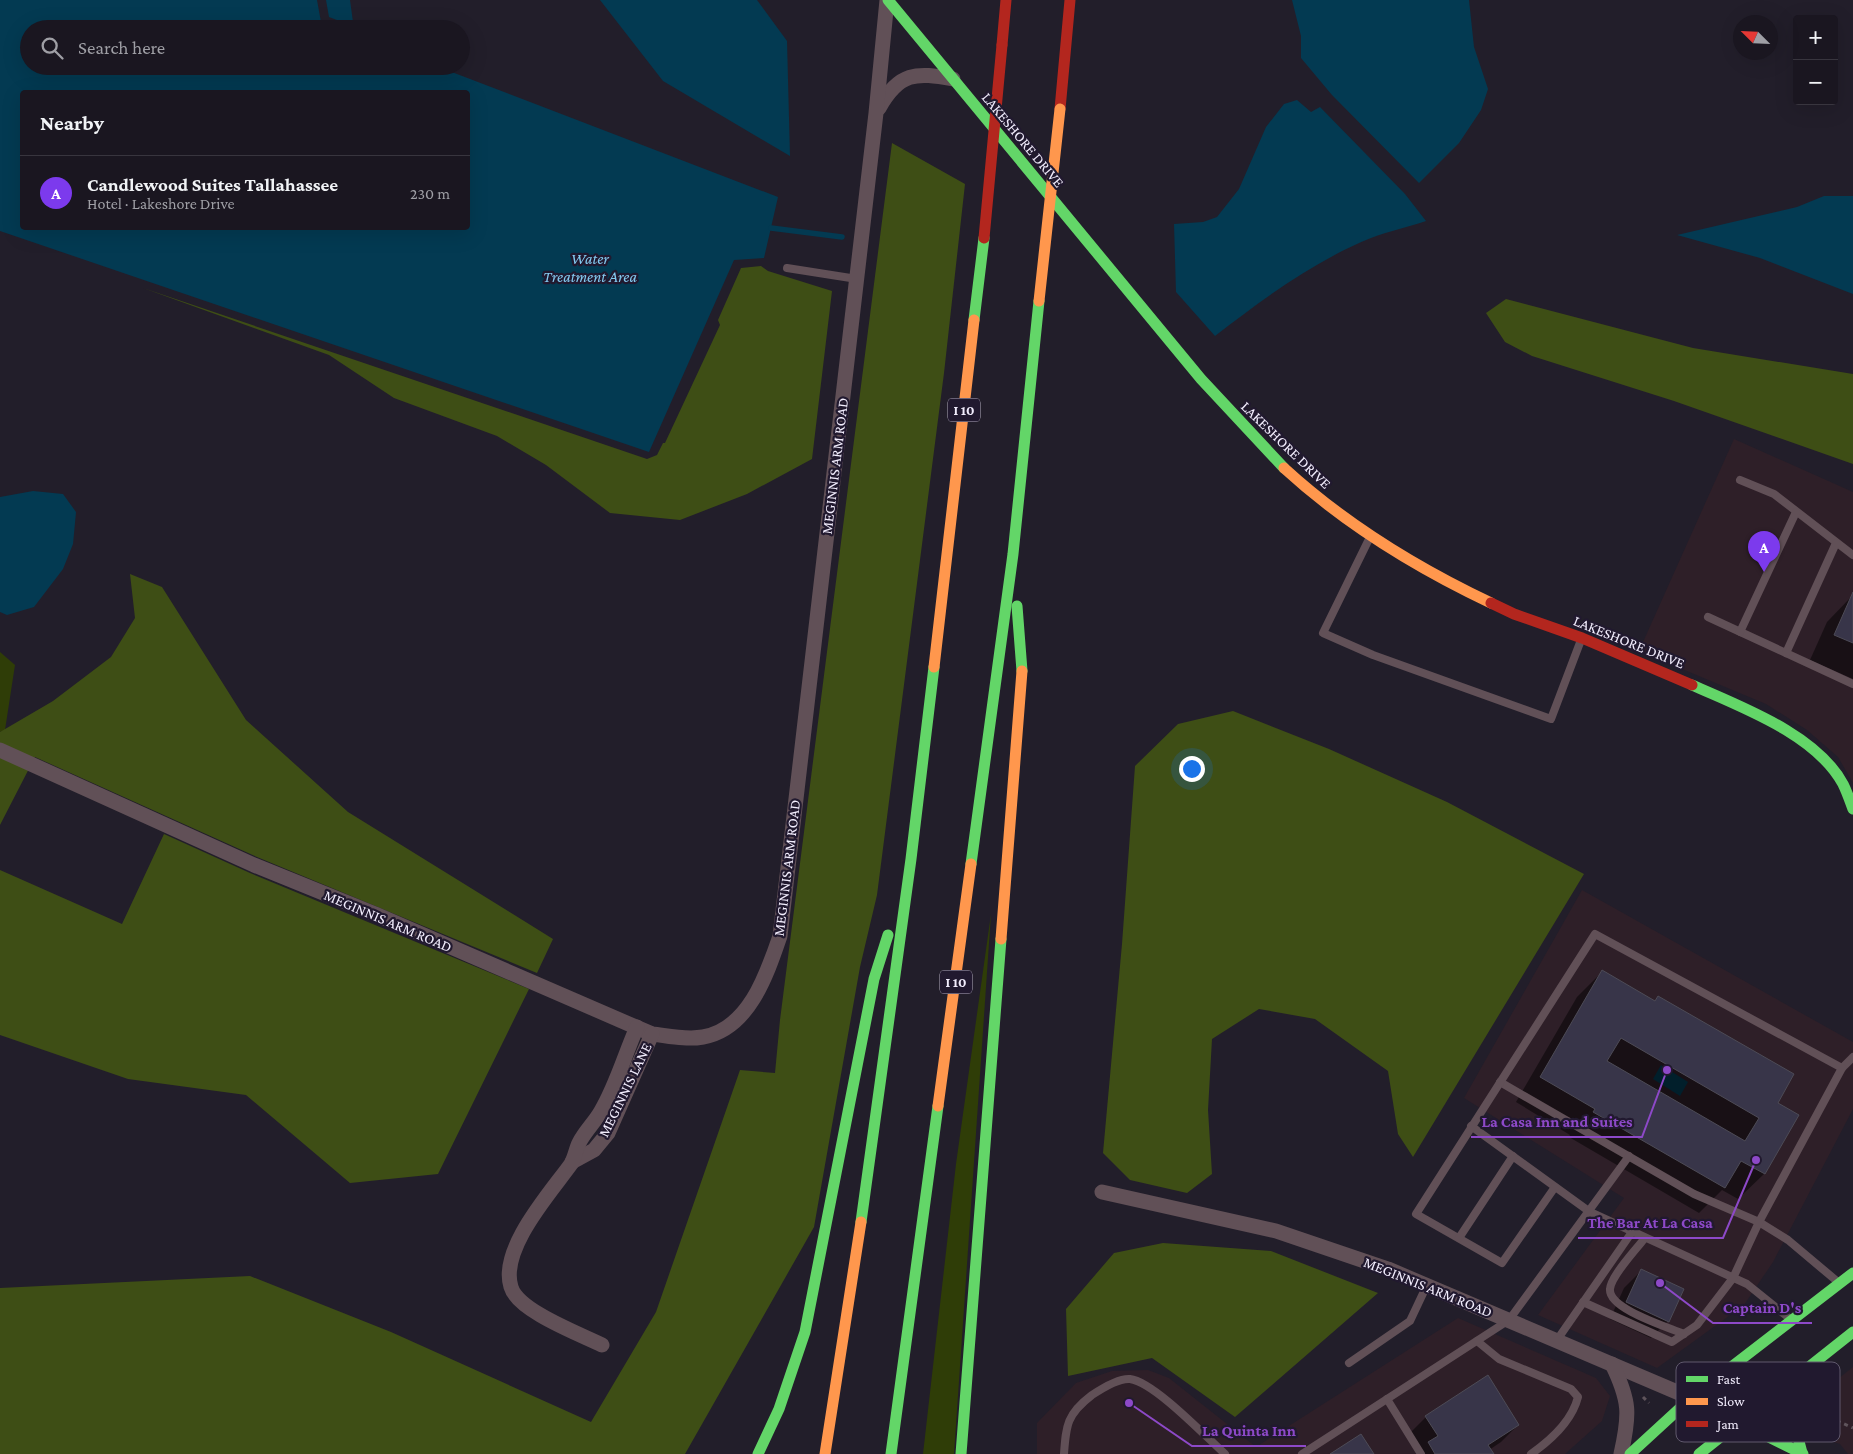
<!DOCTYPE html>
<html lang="en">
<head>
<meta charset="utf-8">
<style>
	:root { --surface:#1a1620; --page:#27232d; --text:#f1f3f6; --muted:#9f9fa5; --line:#38353e; --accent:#7c3aed }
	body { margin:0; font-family:"Crimson Pro",serif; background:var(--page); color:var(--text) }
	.controls { position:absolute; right:15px; top:15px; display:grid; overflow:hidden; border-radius:5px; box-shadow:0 5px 20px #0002 }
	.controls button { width:45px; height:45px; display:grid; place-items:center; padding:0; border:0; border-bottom:1px solid var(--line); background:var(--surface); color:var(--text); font:25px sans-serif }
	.compass { position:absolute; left:1733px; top:15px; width:45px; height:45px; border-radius:50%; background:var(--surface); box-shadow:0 5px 20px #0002; rotate:294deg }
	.you { position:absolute; left:1191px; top:768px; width:18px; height:18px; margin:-12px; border:4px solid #fff; border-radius:50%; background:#1a73e8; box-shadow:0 0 0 8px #1a73e833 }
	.badge { display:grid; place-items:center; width:32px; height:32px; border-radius:50%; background:var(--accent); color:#fff; font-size:16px; font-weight:700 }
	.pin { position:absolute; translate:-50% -41px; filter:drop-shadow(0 1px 2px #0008) }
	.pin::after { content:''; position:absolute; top:26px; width:18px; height:15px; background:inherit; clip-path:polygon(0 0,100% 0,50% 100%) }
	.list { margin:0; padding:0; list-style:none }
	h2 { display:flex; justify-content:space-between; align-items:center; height:65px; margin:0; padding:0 20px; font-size:21px }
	h2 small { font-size:16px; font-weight:400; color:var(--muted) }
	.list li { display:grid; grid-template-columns:32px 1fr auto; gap:15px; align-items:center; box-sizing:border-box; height:75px; padding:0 20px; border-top:1px solid var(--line) }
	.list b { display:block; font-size:19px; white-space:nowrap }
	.list p { margin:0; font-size:16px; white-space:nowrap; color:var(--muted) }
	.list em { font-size:16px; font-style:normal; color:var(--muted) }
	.icon { flex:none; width:28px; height:28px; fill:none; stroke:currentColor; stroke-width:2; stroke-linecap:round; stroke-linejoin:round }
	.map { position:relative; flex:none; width:1853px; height:1454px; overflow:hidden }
	.search { position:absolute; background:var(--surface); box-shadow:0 5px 20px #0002; left:20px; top:20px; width:450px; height:55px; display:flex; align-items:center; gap:12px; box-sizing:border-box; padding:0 18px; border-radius:28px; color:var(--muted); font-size:19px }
	.panel { position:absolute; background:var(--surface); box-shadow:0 5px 20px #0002; left:20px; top:90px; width:450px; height:140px; border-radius:5px }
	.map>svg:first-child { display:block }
	.commercial { fill:#2e1f28 }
	.green { fill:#2f3d07 }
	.forest { fill:#3e4e15 }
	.water { fill:#033a52; fill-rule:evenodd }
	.shadow { fill:#0007 }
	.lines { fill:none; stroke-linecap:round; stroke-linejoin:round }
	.stream { stroke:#033a52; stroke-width:5.5 }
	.building { fill:#383549; stroke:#4d4b56; fill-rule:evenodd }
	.path { stroke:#5f545b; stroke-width:3; stroke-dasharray:4 4; stroke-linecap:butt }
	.lane { stroke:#615057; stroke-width:8 }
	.street { stroke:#615057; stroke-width:15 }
	.fast { stroke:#63d668; stroke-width:11 }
	.slow { stroke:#ff974d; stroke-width:11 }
	.jam { stroke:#b3261e; stroke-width:11 }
	.slow-bridge { stroke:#ff974d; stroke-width:11 }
	.jam-bridge { stroke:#b3261e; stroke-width:11 }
	.labels { text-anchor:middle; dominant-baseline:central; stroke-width:4.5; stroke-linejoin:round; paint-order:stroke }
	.shield { fill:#21192f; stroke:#b3adbf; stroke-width:1 }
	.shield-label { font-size:14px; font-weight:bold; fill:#f2edfd }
	.street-label { font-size:15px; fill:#f2edfd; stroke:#21192f }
	.water-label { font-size:16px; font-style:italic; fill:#84cbf1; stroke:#21192f }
	.key { fill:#21192f; stroke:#60596d; stroke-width:1 }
	.key-label { font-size:14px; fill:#f2edfd }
	.leader { fill:none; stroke:#8d49c8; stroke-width:2 }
	.callout-dot { fill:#8d49c8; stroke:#21192f; stroke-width:2 }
	.callout-label { font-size:16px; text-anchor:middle; font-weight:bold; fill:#8d49c8; stroke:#21192f; stroke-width:4.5; stroke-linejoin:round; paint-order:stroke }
</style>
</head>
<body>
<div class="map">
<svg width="1853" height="1454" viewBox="0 0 1853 1454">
	<rect width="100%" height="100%" fill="#221e2a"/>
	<g class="commercial">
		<polygon points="1734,439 1853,492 1853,783 1838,757 1807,730 1766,704 1639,651"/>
		<polygon points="1582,890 1853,1042 1853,1109 1773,1262 1744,1305 1657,1368 1538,1315 1624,1198 1464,1098"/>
		<polygon points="1458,1318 1596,1378 1610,1396 1602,1421 1565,1454 1037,1454 1037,1423 1076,1383 1112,1371 1148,1370 1169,1378 1256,1447"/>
		<polygon points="1853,1367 1853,1454 1848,1454 1840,1444 1824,1439 1813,1431 1803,1415 1803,1407"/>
	</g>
	<g class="green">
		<polygon points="0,652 15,665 5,730 0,732"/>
		<polygon points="991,914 954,1454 923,1454 956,1164"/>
	</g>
	<g class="forest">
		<polygon points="892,143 965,184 944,373 877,895 860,967 814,1227 685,1454 0,1454 0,1288 250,1276 391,1332 591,1422 656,1312 740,1070 775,1073 780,1020"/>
		<polygon points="761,266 768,271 832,291 812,459 747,494 680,520 610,513 546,465 497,436 394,398 329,355 143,288 647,459 657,455 663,443 665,443 720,325 718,320 741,268"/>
		<polygon points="1506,299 1693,348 1853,374 1853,464 1674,401 1532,356 1505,342 1486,313"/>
		<polygon points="130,574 162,587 246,720 348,812 553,939 537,973 257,857 35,757 0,825 0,732 53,701 111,657 135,618"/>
		<polygon points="1233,711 1329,749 1447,802 1584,874 1413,1157 1398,1134 1388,1071 1315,1019 1259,1009 1212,1039 1208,1110 1212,1174 1187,1193 1130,1180 1103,1153 1122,944 1135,766 1178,724"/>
		<polygon points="164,834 250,873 529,989 438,1174 350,1183 246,1095 128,1079 0,1035 0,870 122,924"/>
		<polygon points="1163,1243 1271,1251 1378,1293 1235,1417 1152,1358 1068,1376 1066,1309 1114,1253"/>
	</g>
	<g class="water">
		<path d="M0,0H317L321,22L338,29H29V66H436L778,197L764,258L734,260L649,452L0,231ZM468,92V228H22V92Z"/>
		<polygon points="326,0 350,0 353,22 358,28 329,17"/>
		<polygon points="600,0 757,0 787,41 790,156 663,81"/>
		<polygon points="1292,0 1469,0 1474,47 1488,89 1481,110 1459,143 1419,183 1332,95 1301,58 1301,36"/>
		<path d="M1297,100L1311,112L1320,107L1405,194L1426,221C1408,227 1389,231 1371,238C1314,261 1263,299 1215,336L1176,292L1174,224L1203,222L1217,217L1239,189L1266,127L1284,104Z"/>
		<polygon points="1824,196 1853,196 1853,294 1760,258 1677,235 1797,207"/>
		<polygon points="33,491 63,494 76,512 73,544 63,569 34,607 7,615 0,612 0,497"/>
		<polygon points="1661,1065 1688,1082 1680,1096 1653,1079"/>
	</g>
	<g class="shadow">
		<polygon points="1852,596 1853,597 1853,679 1810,660 1827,622"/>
		<polygon points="1602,972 1654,1002 1659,997 1776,1103 1797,1115 1764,1174 1738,1199 1722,1190 1699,1213 1569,1137 1570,1135 1516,1102 1577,997"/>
		<polygon points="1641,1271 1668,1321 1651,1338 1610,1319 1624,1288"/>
		<polygon points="1426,1417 1518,1425 1501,1442 1489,1450 1492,1454 1418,1454 1409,1434"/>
	</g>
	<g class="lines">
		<polyline class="stream" points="771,228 842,237"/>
	</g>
	<g class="building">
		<polygon points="1853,592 1853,643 1834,635"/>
		<path d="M1602,970L1655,1001L1658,996L1794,1074L1778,1103L1799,1115L1765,1174L1741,1161L1725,1188L1593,1112L1595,1109L1540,1077ZM1621,1038L1759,1118L1745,1141L1607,1061Z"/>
		<polygon points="1641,1269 1684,1289 1669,1322 1626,1302"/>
		<polygon points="1488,1375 1519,1425 1488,1445 1494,1454 1435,1454 1428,1442 1438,1436 1425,1416"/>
		<polygon points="1361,1434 1374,1454 1330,1454"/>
	</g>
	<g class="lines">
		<g class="path">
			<polyline points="1643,1397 1649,1403"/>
			<polyline points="1812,1401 1829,1417 1853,1428"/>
		</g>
		<g class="lane">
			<polyline points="787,268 857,279"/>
			<polyline points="1740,480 1774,494 1853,555"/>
			<polyline points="1370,537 1323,633 1373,655 1551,719 1581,640"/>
			<polyline points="1708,617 1853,684"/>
			<polyline points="1740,632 1796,512"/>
			<polyline points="1786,653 1836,543"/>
			<polyline points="1842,1068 1853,1057"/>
			<polyline points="1500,1082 1694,1194 1759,1222 1788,1240 1838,1282"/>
			<polyline points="1471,1126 1590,1212 1747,1284 1789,1318"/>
			<polyline points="1555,1187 1502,1263 1416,1214 1595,934 1842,1068 1759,1222 1733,1278 1697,1325 1672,1342 1583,1302"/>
			<polyline points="1459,1238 1513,1156"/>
			<path d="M1645,1238C1636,1249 1611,1276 1610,1289C1608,1309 1668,1327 1684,1334"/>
			<polyline points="1557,1340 1632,1232"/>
			<path d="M1477,1341L1499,1359L1571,1389L1578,1397C1572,1421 1551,1440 1531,1454"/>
			<polyline points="1349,1363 1410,1321 1427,1285"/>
			<polyline points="1387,1399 1421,1454"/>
			<path d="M1064,1454C1066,1425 1067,1414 1092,1395C1101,1389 1118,1378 1130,1379C1154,1382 1205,1436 1225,1454"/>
			<polyline points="1302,1454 1509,1320 1629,1156"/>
		</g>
		<g class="street">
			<path d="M879,108C899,72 916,72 953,79"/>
			<path d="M0,750L254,865L375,914L652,1034C669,1036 686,1040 703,1037C749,1029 767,974 780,936L876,113L887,0"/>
			<polyline points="572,1162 594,1150 608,1133 652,1034"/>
			<polyline points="1102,1192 1276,1231 1388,1269 1691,1398"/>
			<path d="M602,1345C580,1334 518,1311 511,1287C499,1249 551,1192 571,1164C575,1157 576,1149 579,1143C585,1131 595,1122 601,1111C616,1086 625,1054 637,1027"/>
			<path d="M1612,1364C1630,1401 1630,1414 1621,1454"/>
		</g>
		<g class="fast">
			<polyline points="888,0 1201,379 1284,468"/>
			<polyline points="974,320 984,238"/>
			<polyline points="1017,606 1022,671"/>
			<path d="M1692,685C1741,707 1816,734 1843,784C1847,792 1850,801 1853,809"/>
			<polyline points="971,864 1013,554 1039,301"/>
			<polyline points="861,1222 911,859 934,667"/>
			<polyline points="1797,1376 1792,1415 1802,1453"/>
			<polyline points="1691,1398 1803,1454"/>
			<polyline points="758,1454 779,1409 805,1332 874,979 888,935"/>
			<polyline points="891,1454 938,1106"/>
			<polyline points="961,1454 1001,939"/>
			<polyline points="1630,1454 1691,1398 1853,1273"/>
			<polyline points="1699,1454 1853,1332"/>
		</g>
		<g class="slow">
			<path d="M1284,468C1344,523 1417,568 1491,603"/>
			<polyline points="934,667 974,320"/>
			<polyline points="1001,939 1022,671"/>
			<polyline points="938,1106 971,864"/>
			<polyline points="825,1454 861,1222"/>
		</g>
		<g class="jam">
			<polyline points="1002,45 1006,0"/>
			<polyline points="1060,109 1070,0"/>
			<polyline points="1491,603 1514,614 1582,638 1692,685"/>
		</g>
		<polyline class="slow-bridge" points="1039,301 1060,109"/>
		<polyline class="jam-bridge" points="984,238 1002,45"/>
	</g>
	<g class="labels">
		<g class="shield">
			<rect x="948" y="398.5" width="32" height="23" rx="4"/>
			<rect x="940" y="970.5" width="32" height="23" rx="4"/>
		</g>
		<g class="shield-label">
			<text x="964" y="410">I 10</text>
			<text x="956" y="982">I 10</text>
		</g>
		<g class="street-label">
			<text transform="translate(1023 140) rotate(50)">LAKESHORE DRIVE</text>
			<text transform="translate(1286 445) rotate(44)">LAKESHORE DRIVE</text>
			<text transform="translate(835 466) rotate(-83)">MEGINNIS ARM ROAD</text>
			<text transform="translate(1629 642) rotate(22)">LAKESHORE DRIVE</text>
			<text transform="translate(787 868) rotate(-83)">MEGINNIS ARM ROAD</text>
			<text transform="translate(388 921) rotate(23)">MEGINNIS ARM ROAD</text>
			<text transform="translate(625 1090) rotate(-64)">MEGINNIS LANE</text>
			<text transform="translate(1428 1287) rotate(22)">MEGINNIS ARM ROAD</text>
		</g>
		<g class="water-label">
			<text x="590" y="258">Water<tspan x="590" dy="18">Treatment Area</tspan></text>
		</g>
	</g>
	<rect x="1676" y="1362" width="164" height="80" rx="8" class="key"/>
	<rect x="1686" y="1376" width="22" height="6" fill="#63d668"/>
	<rect x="1686" y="1398" width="22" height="7" fill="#ff974d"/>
	<rect x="1686" y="1421" width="22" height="6" fill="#b3261e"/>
	<g class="key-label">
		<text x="1717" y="1384">Fast</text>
		<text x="1717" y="1406">Slow</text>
		<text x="1717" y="1429">Jam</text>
	</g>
	<path class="leader" d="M1667 1070L1642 1137H1471M1756 1160L1723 1238H1578M1660 1283L1713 1323H1812M1129 1403L1192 1446H1306"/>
	<g class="callout-dot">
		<circle cx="1667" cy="1070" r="5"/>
		<circle cx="1756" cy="1160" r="5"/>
		<circle cx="1660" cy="1283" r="5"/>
		<circle cx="1129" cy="1403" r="5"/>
	</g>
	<g class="callout-label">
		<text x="1557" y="1127">La Casa Inn and Suites</text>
		<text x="1650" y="1228">The Bar At La Casa</text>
		<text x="1762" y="1313">Captain D's</text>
		<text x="1249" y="1436">La Quinta Inn</text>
	</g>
</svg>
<div class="controls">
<button>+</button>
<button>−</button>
</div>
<svg class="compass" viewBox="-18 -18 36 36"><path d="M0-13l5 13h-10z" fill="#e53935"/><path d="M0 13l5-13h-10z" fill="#9f9fa5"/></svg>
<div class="you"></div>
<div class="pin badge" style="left:1764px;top:572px">A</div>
<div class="search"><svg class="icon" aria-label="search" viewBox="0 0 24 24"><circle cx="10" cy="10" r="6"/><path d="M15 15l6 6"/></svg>Search here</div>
<section class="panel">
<h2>Nearby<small></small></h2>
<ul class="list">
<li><span class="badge">A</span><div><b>Candlewood Suites Tallahassee</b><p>Hotel · Lakeshore Drive</p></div><em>230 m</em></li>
</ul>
</section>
</div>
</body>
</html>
